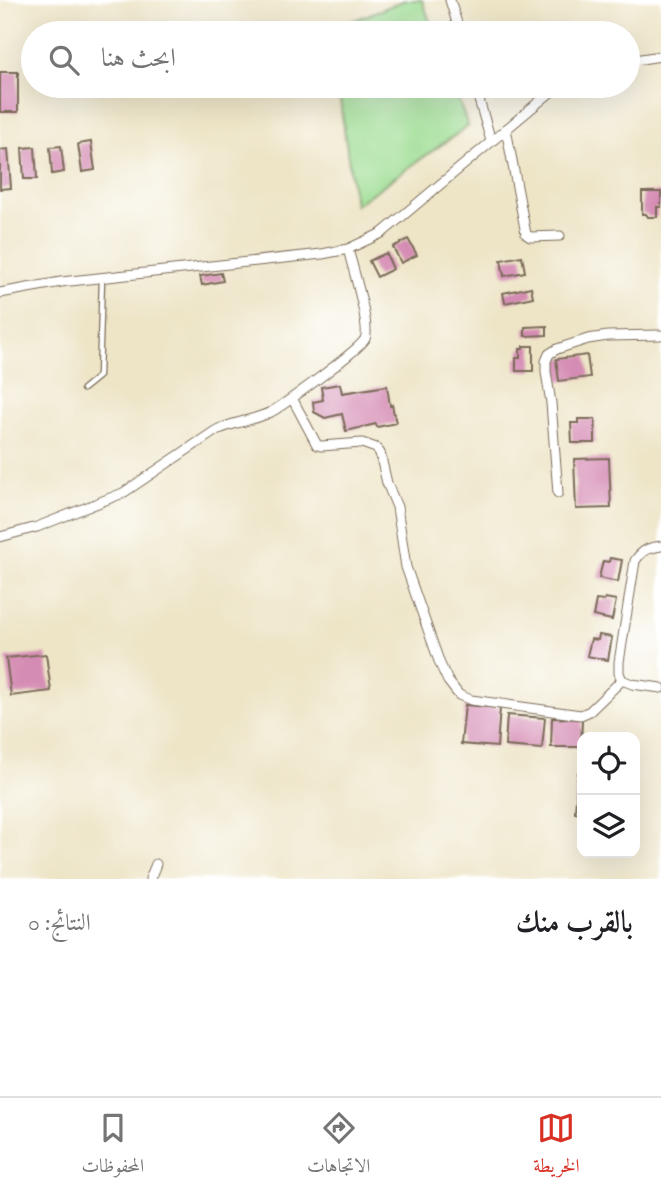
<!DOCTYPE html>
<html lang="ar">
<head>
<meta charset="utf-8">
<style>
	:root { --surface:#fff; --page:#f6f6f6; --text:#202124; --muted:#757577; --line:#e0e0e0; --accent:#d93025 }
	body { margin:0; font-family:"IM FELL Double Pica",Amiri,serif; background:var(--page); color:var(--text); direction:rtl }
	.controls { position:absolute; right:21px; bottom:21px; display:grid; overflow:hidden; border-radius:14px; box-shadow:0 7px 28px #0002 }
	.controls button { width:63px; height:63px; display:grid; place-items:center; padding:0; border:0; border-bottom:2px solid var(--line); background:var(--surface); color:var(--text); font:35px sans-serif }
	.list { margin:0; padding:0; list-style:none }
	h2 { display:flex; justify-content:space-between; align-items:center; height:91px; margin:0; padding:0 28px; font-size:30px }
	h2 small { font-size:23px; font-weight:400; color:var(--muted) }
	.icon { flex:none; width:38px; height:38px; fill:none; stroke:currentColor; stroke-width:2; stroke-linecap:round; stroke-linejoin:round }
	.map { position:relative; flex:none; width:661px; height:879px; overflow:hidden; direction:ltr }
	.search { position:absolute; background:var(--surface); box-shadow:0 7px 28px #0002; left:21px; right:21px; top:21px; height:77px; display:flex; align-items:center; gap:18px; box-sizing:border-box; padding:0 24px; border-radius:38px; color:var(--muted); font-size:26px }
	.sheet { height:217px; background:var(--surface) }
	nav { display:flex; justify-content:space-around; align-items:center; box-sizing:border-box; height:98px; border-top:2px solid var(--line); background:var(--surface); font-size:19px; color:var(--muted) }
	nav a { display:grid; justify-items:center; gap:4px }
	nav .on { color:var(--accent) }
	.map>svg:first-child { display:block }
	.green { fill:#9edd93; stroke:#6c8458; stroke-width:2 }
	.building { fill:#d58cb4 }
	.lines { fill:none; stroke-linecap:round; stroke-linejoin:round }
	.service-casing { stroke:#7a6b59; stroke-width:7 }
	.minor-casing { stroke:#7a6b59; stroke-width:11 }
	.service { stroke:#fff; stroke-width:4.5 }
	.minor { stroke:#fff; stroke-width:9 }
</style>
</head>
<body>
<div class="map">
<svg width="661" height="879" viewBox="0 0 661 879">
	<rect width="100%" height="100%" fill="#fff"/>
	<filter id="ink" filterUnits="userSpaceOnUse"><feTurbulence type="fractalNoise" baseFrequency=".0143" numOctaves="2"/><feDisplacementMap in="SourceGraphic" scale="14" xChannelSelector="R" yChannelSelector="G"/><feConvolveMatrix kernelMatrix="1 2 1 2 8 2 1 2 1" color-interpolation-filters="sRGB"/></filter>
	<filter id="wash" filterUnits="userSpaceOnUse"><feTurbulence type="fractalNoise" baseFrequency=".00686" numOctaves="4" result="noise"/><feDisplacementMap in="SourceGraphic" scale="28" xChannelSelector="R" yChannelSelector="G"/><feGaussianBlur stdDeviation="1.57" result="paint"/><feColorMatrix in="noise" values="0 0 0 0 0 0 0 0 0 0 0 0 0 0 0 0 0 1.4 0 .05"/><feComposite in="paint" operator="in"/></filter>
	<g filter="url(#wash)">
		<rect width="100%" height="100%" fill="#eee5c7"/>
		<g class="green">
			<polygon points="405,0 422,0 434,33 330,33 330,30"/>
			<polygon points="338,86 453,86 468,126 355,205"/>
		</g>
		<g id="blocks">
			<g class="building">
				<rect x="0" y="72" width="18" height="40"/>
				<polygon points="91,142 95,170 82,172 78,144"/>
				<polygon points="61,146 64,172 52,174 50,147"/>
				<polygon points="35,147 37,179 24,179 22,148"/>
				<polygon points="8,149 11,188 0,189 0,150"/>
				<polygon points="642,192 661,192 661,207 657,207 657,217 648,217 646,214 642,214"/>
				<polygon points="408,239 417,255 401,263 393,247"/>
				<polygon points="386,253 393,269 377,277 369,261"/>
				<polygon points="522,256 525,272 504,276 501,260"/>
				<polygon points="221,273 223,281 202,285 200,276"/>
				<polygon points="531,287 533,297 505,303 503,293"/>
				<polygon points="547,326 547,335 525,336 525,327"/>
				<polygon points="523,346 533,346 533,371 516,371 516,358 520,358 520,349 523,349"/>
				<polygon points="587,355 590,377 559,381 556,359"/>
				<polygon points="340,384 342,393 387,386 390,406 392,405 396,423 377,427 376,424 346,431 342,414 325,418 314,412 313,402 323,400 321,387"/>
				<polygon points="578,419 595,419 595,443 572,443 571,423 578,423"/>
				<polygon points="609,458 611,508 576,509 574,459"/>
				<polygon points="610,558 622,560 618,582 599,578 603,561 609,562"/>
				<polygon points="605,598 616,600 612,620 593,616 596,600 604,601"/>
				<polygon points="599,635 612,637 608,660 587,656 591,639 598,640"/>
				<polygon points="46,654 51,691 11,696 6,658"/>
				<polygon points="465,705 500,708 497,747 461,744"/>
				<polygon points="507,715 545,718 542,749 505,746"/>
				<polygon points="552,718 582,719 581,747 551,747"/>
				<polygon points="578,772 582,772 582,813 575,812"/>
			</g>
		</g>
	</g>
	<g filter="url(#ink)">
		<use href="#blocks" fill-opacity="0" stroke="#7a6b59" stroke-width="2"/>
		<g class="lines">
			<g class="service-casing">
				<polyline id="service" points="83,389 99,376 102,279"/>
			</g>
			<g class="minor-casing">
				<g id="minor">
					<polyline points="450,0 460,33"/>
					<polyline points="628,61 661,56"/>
					<polyline points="475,86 491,141"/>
					<polyline points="506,129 526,234 530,237 560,236"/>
					<polyline points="0,293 61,282 322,254 348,249 382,233 558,86"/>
					<polyline points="292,398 317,445 321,446 362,443 376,448 380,453 387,483 397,507 406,567 440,664 448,681 459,695 471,700 581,715 590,711 622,680"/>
					<polyline points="558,493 551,403 546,372 546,361 549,354 557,349 588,339 608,336 661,335"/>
					<path d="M0,537L37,527L123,493L215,431C232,422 253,421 271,412C284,405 360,349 365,339C371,326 352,265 348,249"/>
					<path d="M661,546C648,548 642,550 635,561L619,662V673L622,680L632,684L661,688"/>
					<polyline points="150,879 156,864"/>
				</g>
			</g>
			<use href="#service" class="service"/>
			<use href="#minor" class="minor"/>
		</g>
	</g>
</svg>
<div class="controls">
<button><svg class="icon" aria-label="locate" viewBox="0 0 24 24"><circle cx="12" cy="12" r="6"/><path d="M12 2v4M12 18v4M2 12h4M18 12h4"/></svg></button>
<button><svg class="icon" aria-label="layers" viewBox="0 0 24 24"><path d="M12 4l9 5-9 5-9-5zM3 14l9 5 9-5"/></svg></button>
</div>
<div class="search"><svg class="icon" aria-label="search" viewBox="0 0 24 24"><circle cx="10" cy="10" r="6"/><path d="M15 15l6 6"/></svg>ابحث هنا</div>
</div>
<section class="sheet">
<h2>بالقرب منك<small>النتائج: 0</small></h2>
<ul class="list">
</ul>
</section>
<nav>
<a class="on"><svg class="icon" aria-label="map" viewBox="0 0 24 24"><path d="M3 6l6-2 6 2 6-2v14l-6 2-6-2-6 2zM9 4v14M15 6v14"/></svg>الخريطة</a>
<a><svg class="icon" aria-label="directions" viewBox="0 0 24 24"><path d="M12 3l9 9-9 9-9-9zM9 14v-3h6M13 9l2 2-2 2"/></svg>الاتجاهات</a>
<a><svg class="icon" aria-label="saved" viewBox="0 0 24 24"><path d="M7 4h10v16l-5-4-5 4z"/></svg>المحفوظات</a>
</nav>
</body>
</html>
